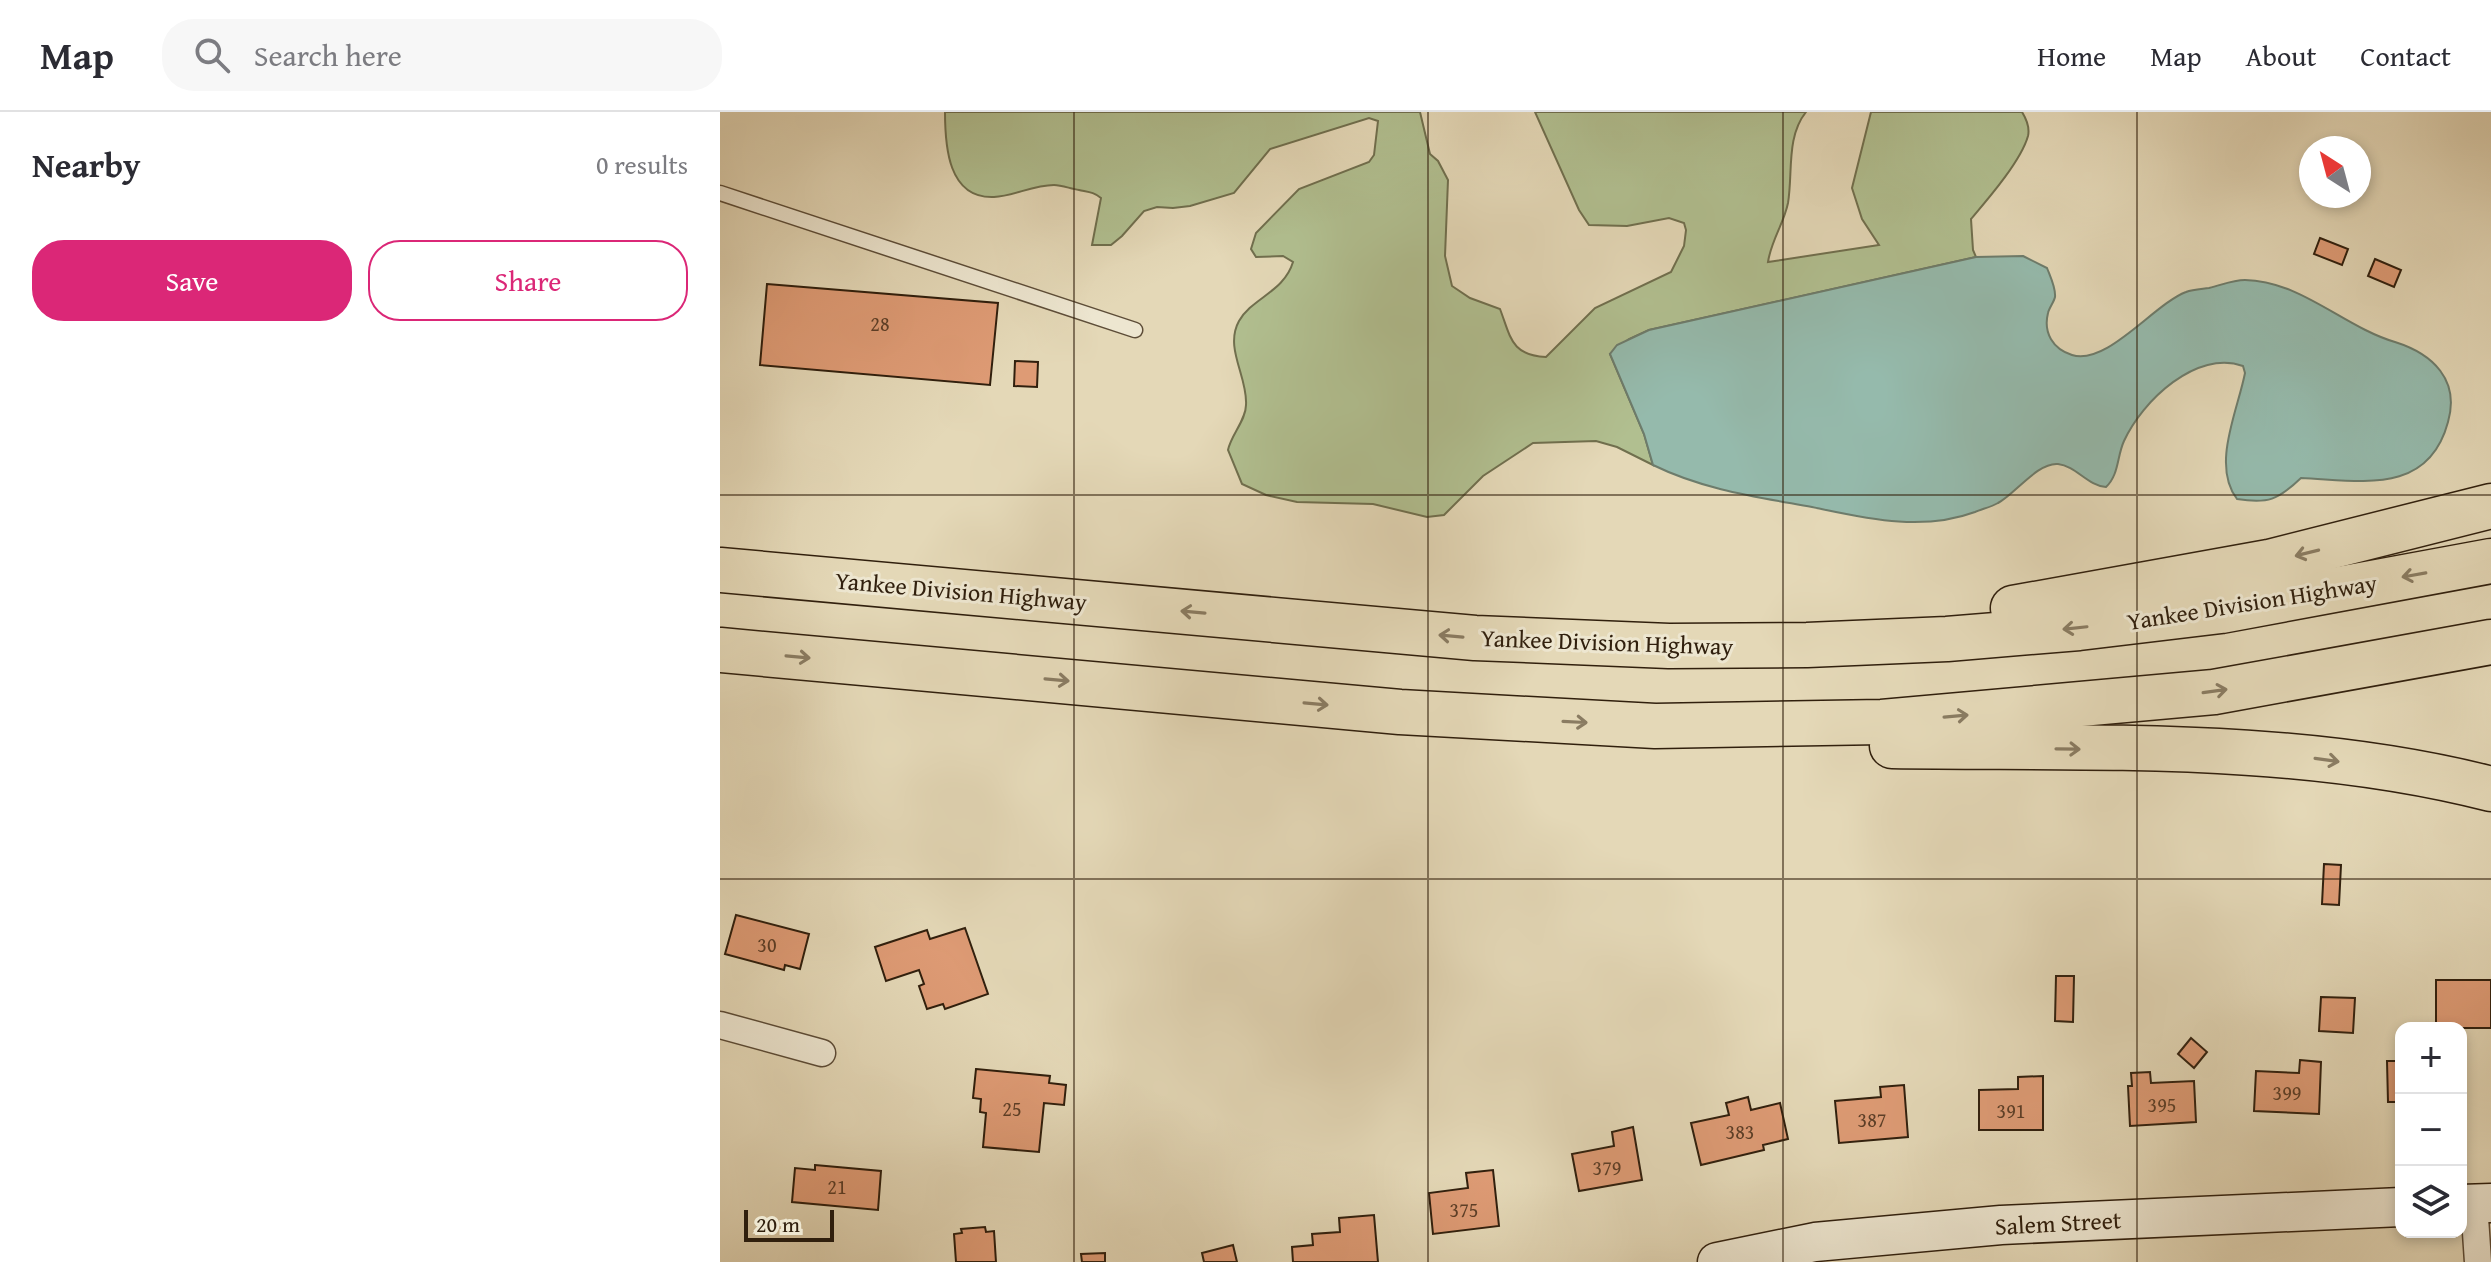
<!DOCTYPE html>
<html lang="en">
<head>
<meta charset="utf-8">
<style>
	:root { --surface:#fff; --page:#f7f7f7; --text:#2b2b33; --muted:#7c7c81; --line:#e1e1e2; --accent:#db2777 }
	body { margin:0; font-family:"Gentium Book Plus",serif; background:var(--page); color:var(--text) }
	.controls { position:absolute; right:24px; bottom:24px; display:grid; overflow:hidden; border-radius:16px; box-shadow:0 4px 12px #0003 }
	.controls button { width:72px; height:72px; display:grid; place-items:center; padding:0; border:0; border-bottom:2px solid var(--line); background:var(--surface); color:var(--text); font:40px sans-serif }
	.compass { position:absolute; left:1579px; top:24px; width:72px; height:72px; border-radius:50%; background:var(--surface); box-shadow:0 4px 12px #0003; rotate:324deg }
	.scale { position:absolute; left:24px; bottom:20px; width:90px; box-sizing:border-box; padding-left:8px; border:4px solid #301f0d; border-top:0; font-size:22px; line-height:28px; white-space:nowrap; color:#301f0d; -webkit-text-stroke:6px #ede6d0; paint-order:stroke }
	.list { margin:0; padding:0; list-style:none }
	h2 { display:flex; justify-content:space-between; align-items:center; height:104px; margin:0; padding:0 32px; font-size:34px }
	h2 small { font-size:26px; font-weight:400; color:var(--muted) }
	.actions { display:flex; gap:16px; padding:24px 32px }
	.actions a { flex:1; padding:18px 0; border:2px solid var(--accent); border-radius:32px; text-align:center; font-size:28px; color:var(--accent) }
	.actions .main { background:var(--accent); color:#fff }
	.icon { flex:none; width:44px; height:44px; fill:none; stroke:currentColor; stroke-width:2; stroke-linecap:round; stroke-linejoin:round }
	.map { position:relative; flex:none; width:1771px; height:1150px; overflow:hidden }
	header { display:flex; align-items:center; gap:48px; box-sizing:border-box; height:112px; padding:0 40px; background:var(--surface); border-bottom:2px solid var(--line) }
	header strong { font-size:38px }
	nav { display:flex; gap:44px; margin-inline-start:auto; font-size:28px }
	.search { width:560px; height:72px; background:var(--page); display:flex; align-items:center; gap:20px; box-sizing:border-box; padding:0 28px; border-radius:32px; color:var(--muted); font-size:30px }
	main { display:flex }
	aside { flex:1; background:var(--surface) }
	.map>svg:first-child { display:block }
	.green { fill:#b1bf90; stroke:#706f4e; stroke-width:2 }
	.water { fill:#95baac; stroke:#6d7c6c; stroke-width:2 }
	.building { fill:#de9b75; stroke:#301f0d; stroke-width:2 }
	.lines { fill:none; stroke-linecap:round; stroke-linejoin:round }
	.lane-casing { stroke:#5d4d38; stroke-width:17 }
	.street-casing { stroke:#5d4d38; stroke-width:29 }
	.secondary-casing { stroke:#301f0d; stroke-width:41 }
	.highway-casing { stroke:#301f0d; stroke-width:47 }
	.lane { stroke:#ede6d0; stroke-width:14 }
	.street { stroke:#ede6d0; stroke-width:26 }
	.secondary { stroke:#ede6d0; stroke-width:38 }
	.highway { stroke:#e4d8b7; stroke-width:44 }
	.oneway { stroke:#8a7c62 }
	.grid { fill:none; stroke:#301f0d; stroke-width:2; stroke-opacity:0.55 }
	.labels { text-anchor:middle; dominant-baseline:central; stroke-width:6; stroke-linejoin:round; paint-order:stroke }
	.number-label { font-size:20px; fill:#5c3e27 }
	.street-label { font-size:24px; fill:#301f0d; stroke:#ede6d0 }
</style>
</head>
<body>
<header>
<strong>Map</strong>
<div class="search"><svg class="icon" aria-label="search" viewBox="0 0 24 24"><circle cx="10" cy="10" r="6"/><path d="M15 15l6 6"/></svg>Search here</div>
<nav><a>Home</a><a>Map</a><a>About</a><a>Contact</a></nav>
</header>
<main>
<aside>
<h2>Nearby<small>0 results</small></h2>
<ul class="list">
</ul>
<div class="actions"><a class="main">Save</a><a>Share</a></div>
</aside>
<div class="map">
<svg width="1771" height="1150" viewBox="0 0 1771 1150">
	<rect width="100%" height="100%" fill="#e4d8b7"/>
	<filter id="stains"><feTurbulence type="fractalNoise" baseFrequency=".0025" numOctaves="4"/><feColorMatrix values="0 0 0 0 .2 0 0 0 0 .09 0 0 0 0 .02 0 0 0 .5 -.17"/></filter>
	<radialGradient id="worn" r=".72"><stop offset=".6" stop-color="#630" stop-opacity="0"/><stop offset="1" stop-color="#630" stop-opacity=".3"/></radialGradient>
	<path class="green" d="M225,0H700L710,42L718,49L728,68L725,144L732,174L750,186L780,197C791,226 791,243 826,245L875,196L951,160L964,134L966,118L964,111L949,106L907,114L869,113L859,98L815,0H1086C1066,25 1073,61 1068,91C1064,111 1051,129 1048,150L1159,133L1142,107L1132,76L1151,0H1302C1307,8 1310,15 1308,24C1301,49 1268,87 1251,107L1253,138L1256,145L929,218L909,227L890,242L924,322L933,353L897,335L876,329L813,331L763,364L724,403L707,405L653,392L577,390L546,383L522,372L508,338C511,323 526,308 526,293C528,265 504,236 519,209C532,186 564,180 573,150L563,144L536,145L531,137L536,121L579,77L649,50L654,43L658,9L649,6L550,37L514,81L470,94L453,96L437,95L424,99L402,124L391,133H372L381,86C374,80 368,80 359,78C351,77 342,73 334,73C313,73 294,84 274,85C228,87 225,34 225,0Z"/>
	<path class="water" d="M1303,144L1327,156C1330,164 1336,176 1335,185C1334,190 1329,196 1328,201C1323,221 1333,237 1352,243C1387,254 1434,192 1466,180C1473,177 1482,177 1489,176C1502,173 1512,168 1525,168C1581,169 1624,215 1675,230C1713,242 1740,268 1728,310C1708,385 1638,368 1581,366C1558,388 1548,392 1517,387C1491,353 1518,298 1525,261L1523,254C1477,237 1422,289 1404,329C1397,344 1399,363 1386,375C1368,374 1356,354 1338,352C1318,350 1295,382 1278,391C1271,395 1262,397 1255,400C1201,420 1145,406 1092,395C1037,385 984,378 933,353L924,322L890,242L897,233L929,218L1256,145Z"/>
	<g class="building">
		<polygon points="1600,126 1628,137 1622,153 1594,142"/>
		<polygon points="1655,147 1681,158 1674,175 1648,164"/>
		<polygon points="47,172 278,191 270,273 40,253"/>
		<polygon points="295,249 318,250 317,275 294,274"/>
		<polygon points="1604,752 1621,753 1619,793 1602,792"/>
		<polygon points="16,803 89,822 80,857 65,853 64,858 5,842"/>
		<polygon points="245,816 268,882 225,897 223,892 207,897 199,874 204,872 199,858 166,869 155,835 207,818 210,827"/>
		<polygon points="1336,864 1354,864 1353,910 1335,909"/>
		<rect x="1716" y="868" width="55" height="48"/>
		<polygon points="1601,885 1635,886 1633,921 1599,919"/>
		<polygon points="1471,926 1487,940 1474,956 1458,942"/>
		<polygon points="1580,948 1601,950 1599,1002 1534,999 1536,959 1579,961"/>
		<polygon points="1667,949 1681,949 1681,990 1668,990"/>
		<polygon points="256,957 330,964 329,971 346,973 344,993 324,991 319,1040 263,1035 266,1001 260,1000 261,987 253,986"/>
		<polygon points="1430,960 1431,971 1474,969 1476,1010 1410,1014 1408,974 1412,974 1411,961"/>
		<polygon points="1323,964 1323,1018 1259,1018 1259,978 1298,977 1298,965"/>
		<polygon points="1184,973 1188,1025 1119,1031 1115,989 1161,985 1160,975"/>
		<polygon points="1028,985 1031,998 1060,991 1068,1027 1043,1033 1044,1038 981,1053 971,1011 1009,1003 1006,991"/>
		<polygon points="913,1015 922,1068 859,1079 852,1042 894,1034 892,1020"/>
		<polygon points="95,1053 161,1059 158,1098 72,1090 75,1056 95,1058"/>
		<polygon points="773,1058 779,1114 713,1122 709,1081 748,1076 746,1061"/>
		<polygon points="654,1103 658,1150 573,1150 572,1135 593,1133 592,1122 620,1120 619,1106"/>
		<polygon points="265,1115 266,1120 274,1119 276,1150 236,1150 234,1122 242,1121 241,1117"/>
		<polygon points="513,1133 517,1150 484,1150 482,1141"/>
		<polygon points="385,1141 385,1150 362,1150 361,1142"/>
	</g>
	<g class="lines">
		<g class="lane-casing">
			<polyline id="lane" points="0,81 415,218"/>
		</g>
		<g class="street-casing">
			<g id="street">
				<polyline points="0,913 102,941"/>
				<polyline points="1754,1091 1758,1150"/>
			</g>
		</g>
		<g class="secondary-casing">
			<g id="secondary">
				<polyline points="1741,1092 1771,1091"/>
				<polyline points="997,1150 1095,1130 1281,1113 1681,1095"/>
			</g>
		</g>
		<g class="highway-casing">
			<g id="highway">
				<polyline points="0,458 755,526 949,534 1087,533 1227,527 1359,516 1501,499 1771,449"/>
				<polyline points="1293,496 1549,450 1771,394"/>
				<polyline points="0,538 680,600 935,614 1162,610 1494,580 1771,530"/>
				<path d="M1172,634C1372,637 1576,627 1771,677"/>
			</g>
		</g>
		<use href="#lane" class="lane"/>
		<use href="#street" class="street"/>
		<use href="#secondary" class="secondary"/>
		<use href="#highway" class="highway"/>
	</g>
	<defs><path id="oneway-shaft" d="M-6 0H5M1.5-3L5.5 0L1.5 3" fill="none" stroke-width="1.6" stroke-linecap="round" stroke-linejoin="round" transform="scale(2)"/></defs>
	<g class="oneway">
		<use href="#oneway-shaft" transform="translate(1587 441) rotate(166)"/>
		<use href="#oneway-shaft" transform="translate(1694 463) rotate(170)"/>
		<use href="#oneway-shaft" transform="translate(473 500) rotate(-175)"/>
		<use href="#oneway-shaft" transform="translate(1355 516) rotate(174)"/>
		<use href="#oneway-shaft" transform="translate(731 524) rotate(-175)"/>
		<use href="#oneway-shaft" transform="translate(78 545) rotate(5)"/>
		<use href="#oneway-shaft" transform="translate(337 568) rotate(5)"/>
		<use href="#oneway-shaft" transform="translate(1495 579) rotate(-8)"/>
		<use href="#oneway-shaft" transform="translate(596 592) rotate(5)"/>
		<use href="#oneway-shaft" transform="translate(1236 604) rotate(-5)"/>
		<use href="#oneway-shaft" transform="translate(855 610) rotate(3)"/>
		<use href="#oneway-shaft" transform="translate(1348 637) rotate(1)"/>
		<use href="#oneway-shaft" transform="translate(1607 648) rotate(8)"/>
	</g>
	<path class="grid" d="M354,0V1150M708,0V1150M1063,0V1150M1417,0V1150M0,383H1771M0,767H1771"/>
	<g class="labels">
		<g class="number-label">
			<text x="160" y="211">28</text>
			<text x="47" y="832">30</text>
			<text x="1567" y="980">399</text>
			<text x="1442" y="992">395</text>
			<text x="292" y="996">25</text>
			<text x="1291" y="998">391</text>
			<text x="1152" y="1007">387</text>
			<text x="1020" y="1019">383</text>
			<text x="887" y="1055">379</text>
			<text x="117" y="1074">21</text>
			<text x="744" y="1097">375</text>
		</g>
		<g class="street-label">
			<text transform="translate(241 479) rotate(5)">Yankee Division Highway</text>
			<text transform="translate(1532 490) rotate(-9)">Yankee Division Highway</text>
			<text transform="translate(887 530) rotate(2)">Yankee Division Highway</text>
			<text transform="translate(1338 1111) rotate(-3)">Salem Street</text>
		</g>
	</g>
	<rect width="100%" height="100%" filter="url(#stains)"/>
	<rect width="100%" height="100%" fill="url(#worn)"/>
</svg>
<div class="controls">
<button>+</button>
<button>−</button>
<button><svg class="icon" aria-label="layers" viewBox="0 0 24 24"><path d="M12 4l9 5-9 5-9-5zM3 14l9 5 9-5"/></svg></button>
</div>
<svg class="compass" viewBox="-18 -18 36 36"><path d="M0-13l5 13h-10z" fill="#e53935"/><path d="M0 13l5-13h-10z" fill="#7c7c81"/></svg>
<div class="scale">20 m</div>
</div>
</main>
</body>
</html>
